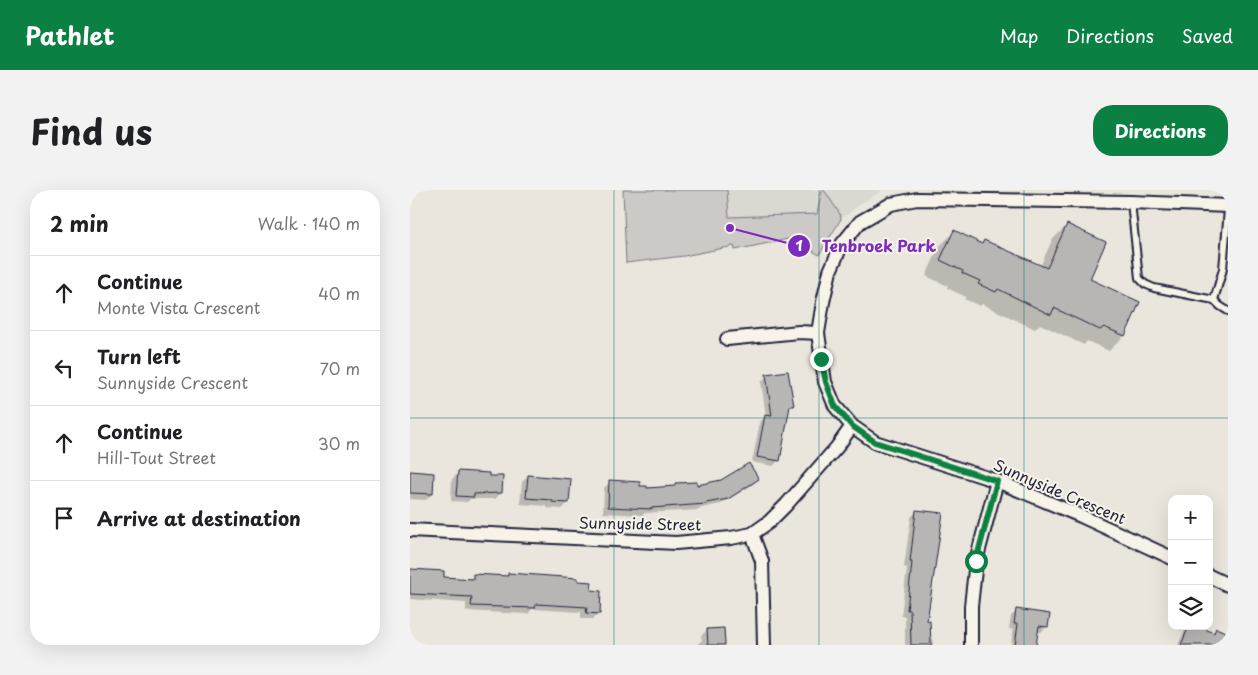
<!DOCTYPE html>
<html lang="en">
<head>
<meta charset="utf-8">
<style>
	:root { --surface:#fff; --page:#f2f2f2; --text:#202124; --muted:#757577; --line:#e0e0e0; --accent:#0b8043 }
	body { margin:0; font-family:"Playpen Sans",sans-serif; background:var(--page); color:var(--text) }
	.controls { position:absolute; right:15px; bottom:15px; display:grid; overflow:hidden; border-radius:10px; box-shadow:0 5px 20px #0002 }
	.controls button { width:45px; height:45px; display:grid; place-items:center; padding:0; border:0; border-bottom:1px solid var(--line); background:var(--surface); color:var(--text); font:25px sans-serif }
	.stop { position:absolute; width:15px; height:15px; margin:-11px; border:4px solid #0b8043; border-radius:50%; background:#fff }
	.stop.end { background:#0b8043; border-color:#fff; box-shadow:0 1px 5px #0008 }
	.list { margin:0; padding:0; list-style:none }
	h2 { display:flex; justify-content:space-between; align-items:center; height:65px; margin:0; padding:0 20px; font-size:21px }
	h2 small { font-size:16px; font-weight:400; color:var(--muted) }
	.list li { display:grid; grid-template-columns:32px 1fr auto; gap:15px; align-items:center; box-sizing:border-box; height:75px; padding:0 20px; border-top:1px solid var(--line) }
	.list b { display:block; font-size:19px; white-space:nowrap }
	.list p { margin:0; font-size:16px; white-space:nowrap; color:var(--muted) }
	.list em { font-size:16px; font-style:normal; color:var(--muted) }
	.icon { flex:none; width:28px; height:28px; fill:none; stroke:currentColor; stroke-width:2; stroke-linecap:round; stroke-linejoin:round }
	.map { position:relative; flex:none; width:818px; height:455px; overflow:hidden; border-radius:20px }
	header { display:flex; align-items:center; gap:30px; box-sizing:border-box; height:70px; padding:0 25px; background:var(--accent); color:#fff }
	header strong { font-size:24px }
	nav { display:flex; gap:28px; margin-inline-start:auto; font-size:18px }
	.intro { display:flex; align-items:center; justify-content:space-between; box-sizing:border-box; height:120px; padding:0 30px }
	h1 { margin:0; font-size:35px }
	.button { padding:12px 22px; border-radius:20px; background:var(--accent); color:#fff; font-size:18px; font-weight:700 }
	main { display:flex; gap:30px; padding:0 30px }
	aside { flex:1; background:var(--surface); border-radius:20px; box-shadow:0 5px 20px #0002 }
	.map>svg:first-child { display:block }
	.built { fill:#dbd8d2 }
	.green { fill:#cdc9c6; stroke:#787680 }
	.shadow { fill:#0003 }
	.building { fill:#b8b6b5; stroke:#22223b }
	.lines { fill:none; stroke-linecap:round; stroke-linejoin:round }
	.lane-casing { stroke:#22223b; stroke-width:10 }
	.street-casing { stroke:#22223b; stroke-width:16 }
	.lane { stroke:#f7f3e8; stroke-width:6 }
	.street { stroke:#f7f3e8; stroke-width:12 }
	.route { stroke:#0b8043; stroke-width:6 }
	.grid { fill:none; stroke:#0f766e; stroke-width:1; stroke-opacity:0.55 }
	.labels { text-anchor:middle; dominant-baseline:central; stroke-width:4; stroke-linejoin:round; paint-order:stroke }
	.street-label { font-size:15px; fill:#22223b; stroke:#f7f3e8 }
	.leader { fill:none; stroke:#7b2cbf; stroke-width:2 }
	.callout-dot { fill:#7b2cbf; stroke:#f7f3e8; stroke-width:2 }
	.mark-label { font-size:15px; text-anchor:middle; font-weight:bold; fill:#fff }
	.callout-label { font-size:16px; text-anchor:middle; font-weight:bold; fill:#7b2cbf; stroke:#f7f3e8; stroke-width:4; stroke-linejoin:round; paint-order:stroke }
</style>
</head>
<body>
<header>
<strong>Pathlet</strong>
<nav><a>Map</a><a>Directions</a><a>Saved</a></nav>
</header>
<div class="intro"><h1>Find us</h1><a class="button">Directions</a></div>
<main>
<aside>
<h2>2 min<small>Walk · 140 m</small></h2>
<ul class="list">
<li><svg class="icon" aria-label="ahead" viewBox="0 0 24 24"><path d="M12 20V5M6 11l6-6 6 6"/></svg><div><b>Continue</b><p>Monte Vista Crescent</p></div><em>40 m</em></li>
<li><svg class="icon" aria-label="left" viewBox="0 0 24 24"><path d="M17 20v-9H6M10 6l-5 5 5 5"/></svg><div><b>Turn left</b><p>Sunnyside Crescent</p></div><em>70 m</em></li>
<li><svg class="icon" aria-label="ahead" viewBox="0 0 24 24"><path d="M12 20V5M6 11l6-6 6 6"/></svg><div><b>Continue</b><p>Hill-Tout Street</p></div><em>30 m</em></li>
<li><svg class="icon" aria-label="arrive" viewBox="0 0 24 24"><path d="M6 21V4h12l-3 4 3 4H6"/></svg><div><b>Arrive at destination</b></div></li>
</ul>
</aside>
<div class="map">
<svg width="818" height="455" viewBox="0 0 818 455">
	<rect width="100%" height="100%" fill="#eae6de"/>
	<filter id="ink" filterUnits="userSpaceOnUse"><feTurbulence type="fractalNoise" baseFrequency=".02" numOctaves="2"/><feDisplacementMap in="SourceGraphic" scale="10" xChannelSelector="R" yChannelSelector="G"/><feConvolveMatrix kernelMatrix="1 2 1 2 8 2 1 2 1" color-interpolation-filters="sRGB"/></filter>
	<g filter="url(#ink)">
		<polygon class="built" points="213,0 473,0 453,12 431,29 409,65 383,48 325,60 324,56 274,66 216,73"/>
		<polygon class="green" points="213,0 317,0 319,27 407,24 412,0 414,0 430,24 431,29 409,65 383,48 325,60 324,56 274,66 216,73"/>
		<g class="shadow">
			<polygon points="657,35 678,90 729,113 714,146 699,161 677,151 674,155 630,134 625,139 572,114 570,116 554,109 556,107 537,98 538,96 516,86 529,57 544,42 571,55 575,51 630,77 642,50"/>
			<polygon points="357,186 382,215 378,219 369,270 363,276 342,272 350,232 356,226 351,192"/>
			<polygon points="0,283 22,304 16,310 0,309"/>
			<polygon points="48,283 91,303 85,309 60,309 57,312 41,311 42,289"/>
			<polygon points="118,286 158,313 152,319 137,318 137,316 110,314 112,292"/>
			<polygon points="348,289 342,295 311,314 291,318 289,320 235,323 233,325 193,323 194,298 200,292 236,299 263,297 266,294 286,297"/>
			<polygon points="507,321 516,432 520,448 523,448 523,455 495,455 495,426 491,426 497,378 494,377 501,327"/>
			<polygon points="0,380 32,389 59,390 63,386 96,387 99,385 166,392 180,402 189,424 183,429 171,429 171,422 122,419 118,424 56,421 56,413 0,409"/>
			<polygon points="607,421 637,436 631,442 627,442 625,455 601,455 603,440 599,439 601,426"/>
			<polygon points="779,436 802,443 806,439 818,445 818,455 768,455 775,440"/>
			<polygon points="297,440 314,455 287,455 292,450 291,446"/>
		</g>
		<g class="building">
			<polygon points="657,34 696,52 680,89 730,112 715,146 694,137 690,140 644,118 641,125 588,99 586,102 568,94 570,91 552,83 553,81 530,70 544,40 572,54 574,50 637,78"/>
			<polygon points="378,181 384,216 380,216 370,271 347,267 355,225 362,226 356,184"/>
			<polygon points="339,273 349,289 318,309 296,313 296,314 241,318 241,319 198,317 199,290 230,292 230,296 237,296 237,298 265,296 265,293 287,292 287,295 311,290"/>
			<polygon points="0,281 24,283 23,304 0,303"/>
			<polygon points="48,281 79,283 79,286 93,286 92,303 64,304 64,307 46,306"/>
			<polygon points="118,285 161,289 159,313 142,312 142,310 116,308"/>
			<polygon points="506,320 533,323 517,431 520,431 521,455 501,455 500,420 497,420 502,372 500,372"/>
			<polygon points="0,379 34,381 34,387 63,389 63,384 98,386 98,383 168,388 168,391 182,392 181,400 191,401 190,424 176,423 177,417 126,414 125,418 61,416 62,407 0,404"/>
			<polygon points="606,419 640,424 638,437 629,436 626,455 605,455 608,434 604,434"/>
			<polygon points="779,436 788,436 804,443 806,438 818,443 818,455 771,455"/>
			<polygon points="314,438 315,455 298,455 297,439"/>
		</g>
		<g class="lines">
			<g class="lane-casing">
				<g id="lane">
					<polyline points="721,12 729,88 735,94 744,98 804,110 810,116 818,121"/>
					<polyline points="804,110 813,79 818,19"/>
				</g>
			</g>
			<g class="street-casing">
				<g id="street">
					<polyline points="317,149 389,142 408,143"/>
					<polyline points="0,340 266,353 321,348 342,344 359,332 376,315 427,257 442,236"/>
					<polyline points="342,344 352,371 354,455"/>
					<polyline points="762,368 671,326 587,291 465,252 442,236 425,216 415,192 408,143 413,112 420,81 432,54 450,32 481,14 507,9 721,12 818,16"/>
					<polyline points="799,386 818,395"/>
					<polyline points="561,455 561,416 566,371 587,291"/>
				</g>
			</g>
			<use href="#lane" class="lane"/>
			<use href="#street" class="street"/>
		</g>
	</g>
	<g class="lines" filter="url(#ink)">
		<polyline class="route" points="411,169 416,192 425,216 442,236 465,252 587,291 566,371"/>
	</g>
	<path class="grid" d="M204,0V455M409,0V455M614,0V455M0,228H818"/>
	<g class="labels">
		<g class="street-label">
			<text transform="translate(650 301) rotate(23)">Sunnyside Crescent</text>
			<text transform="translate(230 333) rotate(1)">Sunnyside Street</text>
		</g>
	</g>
	<path class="leader" d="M320 38L389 56"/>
	<g class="callout-dot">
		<circle cx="320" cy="38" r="5"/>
		<circle cx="389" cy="56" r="12"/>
	</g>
	<g class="mark-label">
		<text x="389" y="61">1</text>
	</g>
	<g class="callout-label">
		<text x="469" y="62">Tenbroek Park</text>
	</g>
</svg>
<div class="controls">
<button>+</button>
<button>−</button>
<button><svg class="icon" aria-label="layers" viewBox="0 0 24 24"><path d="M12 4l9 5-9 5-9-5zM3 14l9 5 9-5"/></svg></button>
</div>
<div class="stop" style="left:566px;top:371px"></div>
<div class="stop end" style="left:411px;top:169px"></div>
</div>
</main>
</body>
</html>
